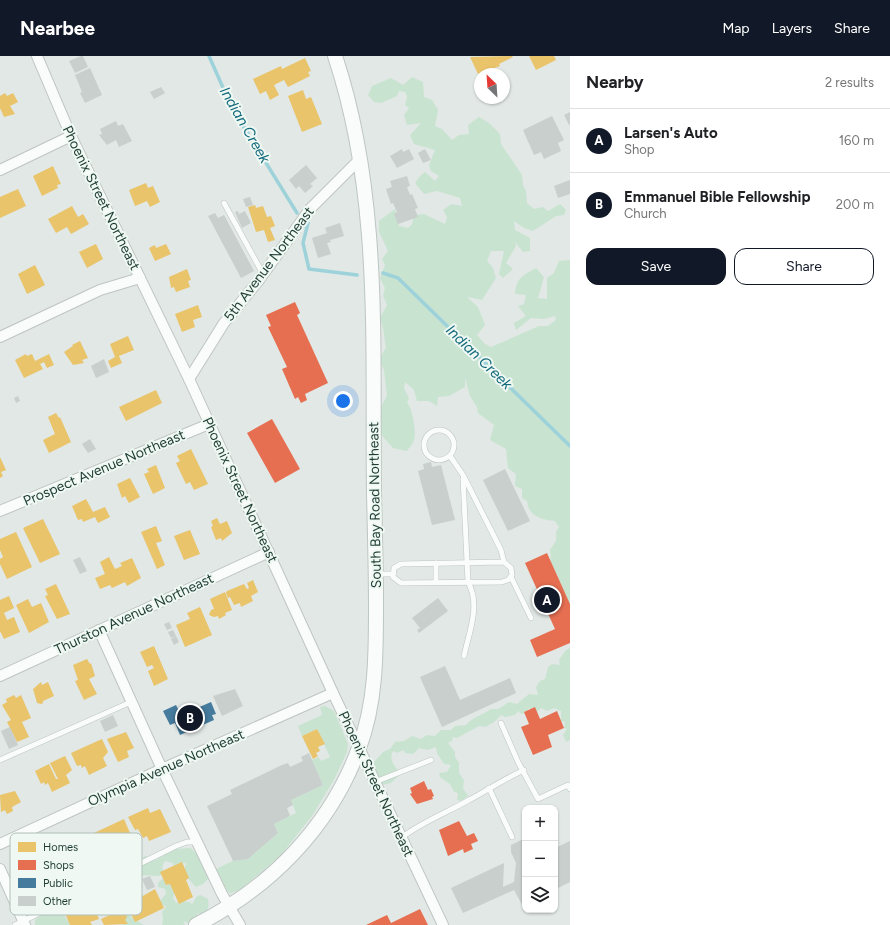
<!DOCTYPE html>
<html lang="en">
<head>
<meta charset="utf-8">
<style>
	:root { --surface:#fff; --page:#f6f6f6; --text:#202124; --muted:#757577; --line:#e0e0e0; --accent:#111827 }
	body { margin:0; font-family:Figtree,sans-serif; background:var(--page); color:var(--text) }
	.controls { position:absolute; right:12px; bottom:12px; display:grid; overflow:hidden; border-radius:8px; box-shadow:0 1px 3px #0004 }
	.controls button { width:36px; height:36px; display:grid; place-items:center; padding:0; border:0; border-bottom:1px solid var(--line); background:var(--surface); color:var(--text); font:20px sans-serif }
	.compass { position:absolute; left:474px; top:12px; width:36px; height:36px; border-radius:50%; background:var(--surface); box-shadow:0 1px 3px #0004; rotate:335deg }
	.you { position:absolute; left:343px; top:345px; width:14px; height:14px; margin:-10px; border:3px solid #fff; border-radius:50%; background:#1a73e8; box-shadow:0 0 0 6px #1a73e833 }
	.badge { display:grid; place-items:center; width:26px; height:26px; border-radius:50%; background:var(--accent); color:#fff; font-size:13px; font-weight:700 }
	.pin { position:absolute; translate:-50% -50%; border:2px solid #fff; box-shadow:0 1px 4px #0006 }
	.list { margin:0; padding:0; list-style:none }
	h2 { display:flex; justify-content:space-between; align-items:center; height:52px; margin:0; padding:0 16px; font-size:17px }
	h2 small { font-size:13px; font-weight:400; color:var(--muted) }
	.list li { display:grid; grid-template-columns:26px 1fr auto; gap:12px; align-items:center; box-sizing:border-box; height:64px; padding:0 16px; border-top:1px solid var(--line) }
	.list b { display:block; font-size:15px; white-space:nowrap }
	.list p { margin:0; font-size:13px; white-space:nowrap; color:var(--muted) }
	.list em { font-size:13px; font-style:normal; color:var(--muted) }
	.actions { display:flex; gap:8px; padding:12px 16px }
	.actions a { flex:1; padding:9px 0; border:1px solid var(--accent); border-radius:12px; text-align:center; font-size:14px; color:var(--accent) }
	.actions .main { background:var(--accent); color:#fff }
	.icon { flex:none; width:22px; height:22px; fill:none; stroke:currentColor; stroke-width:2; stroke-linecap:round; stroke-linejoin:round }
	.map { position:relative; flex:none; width:570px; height:869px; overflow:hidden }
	header { display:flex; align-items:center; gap:24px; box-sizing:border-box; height:56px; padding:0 20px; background:var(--accent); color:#fff }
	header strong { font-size:19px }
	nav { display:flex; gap:22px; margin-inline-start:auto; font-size:14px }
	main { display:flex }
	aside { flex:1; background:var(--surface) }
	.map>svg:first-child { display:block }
	.green { fill:#c9e3d1 }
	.homes { fill:#e9c46a }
	.shops { fill:#e76f51 }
	.public { fill:#457b9d }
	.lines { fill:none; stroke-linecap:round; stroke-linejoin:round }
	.stream { stroke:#9dd2da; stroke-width:3.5 }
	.building { fill:#c8cfcc }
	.lane-casing { stroke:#bec5c2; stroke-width:6 }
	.street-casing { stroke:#bec5c2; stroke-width:12 }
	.secondary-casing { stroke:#bdc6c2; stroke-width:16 }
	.lane { stroke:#fafcfb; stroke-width:5 }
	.street { stroke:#fafcfb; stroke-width:10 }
	.secondary { stroke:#fafcfb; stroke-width:14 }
	.labels { text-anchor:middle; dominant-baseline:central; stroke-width:4; stroke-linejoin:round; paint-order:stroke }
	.street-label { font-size:14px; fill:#1e3c34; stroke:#eff8f3 }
	.water-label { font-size:15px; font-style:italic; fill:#146b7d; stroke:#eff8f3 }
	.key { fill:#eff8f3; stroke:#b0c0ba; stroke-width:1 }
	.key-label { font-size:11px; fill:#1e3c34 }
</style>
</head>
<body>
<header>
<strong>Nearbee</strong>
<nav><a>Map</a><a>Layers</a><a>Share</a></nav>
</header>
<main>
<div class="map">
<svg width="570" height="869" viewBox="0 0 570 869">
	<rect width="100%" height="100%" fill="#e1e8e5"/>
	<g class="green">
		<path d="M412,21L423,26L424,41L432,44L438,54L435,70L442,73L452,84L459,79L469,78L468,69L479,61L489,67L500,78L501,88L522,119L523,129L526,135L527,147L534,153L543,151L548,155L560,148L566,154L564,159L556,160L533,175L524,172L514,165L515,174L530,182V195L523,196L515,186L516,190L506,207L513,213L503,222L499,218L504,195H491L487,205L493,212L496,222L482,244L467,241L478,251L485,269L477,279L485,288L491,291L539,270H548L556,264L555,260L544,263L531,262L516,274L514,267L526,260L518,250L524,248L526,239L515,238C517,221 522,220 536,212L544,221L538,242L547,243V222L554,217L559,205L570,204V557L563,541L561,528L551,506L550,494L556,485V476L559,471L555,465C542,464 528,460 527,445L522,442V433L515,430L516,418L508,412L506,393L490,384L494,369L478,357L477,351L470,340L465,322V331L449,340L438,341L437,350L429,345H417L414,334L405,326L404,332L409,342L407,347C412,351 417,377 414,384C413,388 409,392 407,395L393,392L377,374L376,360L387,340L384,314L379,303L386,292C384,281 384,272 380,262L387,249L383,240L385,232L380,222L385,209L382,203L388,195L379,176V165L395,153L399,170L408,172L412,168L414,159L424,158L445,168L447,161L443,154L451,148L462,150L460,142L437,135L424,138L415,127L420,120L425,116L435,125L439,120L431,115L429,109L435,94L414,88L410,79L421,67L407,69L404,59L409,52L405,49L407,41L405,36L399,35L397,40L381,47L374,46L368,39L372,30L391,22L403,29Z"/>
		<path d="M570,592V684L566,686L563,679L567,673L564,672L565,666L561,665V655L554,652L547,655L541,652L536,657L529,652L526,657L521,658L518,655L515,659L505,661L501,659L494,666L485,671L479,670L457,682L452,681L453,684L448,687L455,696V701L459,707V717L464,724L463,732L468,740L461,745L457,744L458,737L454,736L450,728L440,721L439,717L447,716L451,709L444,708L437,697L436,691L428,694L419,692L413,698L405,697L404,694L397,697L393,695C389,702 393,709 398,714V720L391,727L381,729L366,715L383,696L390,693L395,686L404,685L412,680L421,683L427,679L435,680L441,674H451L455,670L466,669C472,661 483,659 491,653H498L509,646L517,648L529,638L538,639L536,631L540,625L545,623L548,611L552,608L560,609L559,604L566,594Z"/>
		<polygon points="325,650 334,655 348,688 347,696 334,724 312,760 280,800 248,827 238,835 230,837 224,831 216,813 233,805 248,803 278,777 274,768 296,757 291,744 323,729 312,704 319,701 321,705 330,701 317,673 302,680 298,670 320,660 322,658 320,651"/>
		<polygon points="190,792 201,801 210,821 203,828 196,831 184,818 186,806 174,812 173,807 165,805 162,811 164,817 159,820 141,819 138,815 140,804 145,800 156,804 175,793"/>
		<path d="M162,823L165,824L167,830L171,825L176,833L173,842L176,847L181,845L190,846L192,849L196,841L200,839L208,843C209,849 209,855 203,859L197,857L199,863L190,868L183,865L185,869H162L163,863L162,856L166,851L159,846L166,838L165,833L158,831V827Z"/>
		<path d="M115,827C123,837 131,847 131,861L144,869H123V858L113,849L112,854L107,857L99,855L95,849L96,843L108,834L112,828Z"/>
		<polygon points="70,845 74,847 62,855 67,864 73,869 35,869 35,864 41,859 52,858 55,853"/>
	</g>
	<g class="homes">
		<polygon points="512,0 513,1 499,8 500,10 478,18 470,1"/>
		<polygon points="529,0 554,0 556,4 536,14"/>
		<polygon points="305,2 311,15 308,16 310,20 288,31 284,24 274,29 279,39 270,44 266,35 260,38 253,23 281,10 282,13"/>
		<polygon points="303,34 306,43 311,41 322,68 302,76 288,40"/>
		<polygon points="5,37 7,40 13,37 18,46 10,50 15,58 4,61 0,52 0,40"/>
		<polygon points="53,110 61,128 57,129 58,132 42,140 33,120"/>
		<polygon points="146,127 148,132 153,130 160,146 150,151 147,145 135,150 129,134"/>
		<polygon points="18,133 26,150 0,162 0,141"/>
		<polygon points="255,149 256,152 263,150 267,161 271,160 275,170 270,172 275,184 268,186 264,174 256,176 248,151"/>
		<polygon points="72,150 78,161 83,158 89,168 71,178 67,171 56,177 48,163"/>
		<polygon points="96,188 103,203 87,212 79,196"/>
		<polygon points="166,188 171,198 155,205 149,192 155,189 156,192"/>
		<polygon points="35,209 45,229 27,238 18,218"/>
		<polygon points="187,213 191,224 188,225 190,231 176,236 174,231 171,232 169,221"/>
		<polygon points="198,249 202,261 193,264 195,271 182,276 175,258"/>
		<polygon points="128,280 134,294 119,300 122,307 111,312 108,305 115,301 110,288"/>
		<polygon points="80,285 88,302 82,304 84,307 73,309 64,296 73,290 72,289"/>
		<polygon points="26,298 27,300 32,298 35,305 49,298 54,309 47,312 44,306 40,308 43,313 24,322 15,304"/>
		<polygon points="156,334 162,347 126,365 119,351"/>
		<polygon points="56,357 59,362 60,361 71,386 49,397 43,384 55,378 48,361"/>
		<polygon points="191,393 208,428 194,434 190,426 186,428 176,407 180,405 177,400"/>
		<polygon points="0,401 6,414 1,416 3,420 0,422"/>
		<polygon points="156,409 165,432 153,438 144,418 149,416 147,413"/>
		<polygon points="130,422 140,441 129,447 125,440 122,442 117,428"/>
		<polygon points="86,443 93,456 105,451 110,461 98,467 95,461 83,466 82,463 78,464 72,450"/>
		<polygon points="217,462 220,468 227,465 232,477 222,485 221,482 216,484 211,471 213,470 211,465"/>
		<polygon points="43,463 60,498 40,507 23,472"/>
		<polygon points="156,470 162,485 156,487 165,509 157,513 141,476"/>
		<polygon points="190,474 200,498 184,504 174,480"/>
		<polygon points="16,476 32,511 7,523 0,508 0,503 3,501 0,494 0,483"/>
		<polygon points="109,501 115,513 122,510 120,507 132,502 141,522 127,530 125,526 112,532 110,529 100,533 95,522 105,518 100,506"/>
		<polygon points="253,524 258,536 251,540 253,545 241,551 240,547 234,549 230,541 228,542 226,537 227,535 244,528 247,533 249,532 247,527"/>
		<polygon points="56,528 70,558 57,563 45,540 48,539 45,533"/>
		<polygon points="225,536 232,554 225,557 226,559 219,563 218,560 214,561 209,559 211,554 214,553 210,543"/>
		<polygon points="9,540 14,552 4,557 7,564 14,561 20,576 4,583 0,575 0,544"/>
		<polygon points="28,543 32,551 41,547 49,566 29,577 16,549"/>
		<polygon points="200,551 212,579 185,591 176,569 190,563 187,557"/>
		<polygon points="154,590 168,623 154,630 148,615 154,612 152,609 147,611 140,596"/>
		<polygon points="87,603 90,608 91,607 95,620 89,623 97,638 84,644 75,625 78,624 73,609"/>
		<polygon points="41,626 42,629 48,626 54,640 43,645 43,647 41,648 37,647 33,633"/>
		<polygon points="14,639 16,642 21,639 31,662 22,666 29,681 17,686 7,666 11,664 2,649 7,646 6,643"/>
		<polygon points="317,673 325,688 318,691 320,695 316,697 318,700 313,703 302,680"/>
		<polygon points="126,676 134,692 127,695 129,701 118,706 107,683"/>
		<polygon points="102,683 108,696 103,702 107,710 89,719 85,710 82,712 81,709 77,710 71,697"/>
		<polygon points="65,700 72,714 66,719 70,727 52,736 48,727 45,729 44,726 41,728 35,715 49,708 56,723 58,723 50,707"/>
		<polygon points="15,735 21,746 12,751 13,755 7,758 5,754 1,756 0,739"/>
		<polygon points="148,752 150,757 160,753 171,776 149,785 147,780 143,782 138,773 135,774 128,761"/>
		<polygon points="124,763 133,784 126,787 125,785 103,798 94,777"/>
		<polygon points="182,806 189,822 186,824 193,841 179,848 170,828 166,829 160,816"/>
		<polygon points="127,830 134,845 155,833 164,852 135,866 119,834"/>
		<polygon points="89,841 99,863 90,866 92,869 70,869 64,855 73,851 76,858 78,857 74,847"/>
		<polygon points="123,853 127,861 125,864 128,868 104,869 101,863"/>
	</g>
	<g class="shops">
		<polygon points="295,246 300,257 297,259 328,327 305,338 307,344 301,347 298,341 295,343 282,313 287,311 268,271 271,270 266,259"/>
		<polygon points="272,363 300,413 275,427 247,377"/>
		<polygon points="547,497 570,548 570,587 537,601 530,584 555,573 525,507"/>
		<polygon points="535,651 540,663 557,655 564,672 548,679 552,691 533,699 521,671 529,668 524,656"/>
		<polygon points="424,725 428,734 431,733 434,740 432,741 433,743 417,748 410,738 412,737 410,732"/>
		<polygon points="459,765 467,780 474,777 478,785 471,788 473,793 464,797 463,793 448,800 439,774"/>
		<polygon points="420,853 428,869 366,869 387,859 391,867"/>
	</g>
	<polygon class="public" points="211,646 216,658 212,659 214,664 180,679 175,667 170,669 163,655 176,649 181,659"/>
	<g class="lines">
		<g class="stream">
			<polyline points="209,0 232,52 297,157"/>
			<polyline points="308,167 303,187 309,213 357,219"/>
			<polyline points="383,217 398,222 570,390"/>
		</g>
	</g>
	<g class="building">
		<polygon points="81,0 83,0 88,11 75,17 69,5"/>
		<polygon points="90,12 102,39 85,47 80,37 82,36 75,19"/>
		<polygon points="161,31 165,37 154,43 150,36"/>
		<polygon points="570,56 570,68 569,69 564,59"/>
		<polygon points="552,60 564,84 558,87 561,95 544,103 541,96 534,99 523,74"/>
		<polygon points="116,65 118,70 123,68 132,85 119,91 116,84 107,89 99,79 102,78 100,73"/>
		<polygon points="402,93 403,96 409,93 414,103 397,112 390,100"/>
		<polygon points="425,93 431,104 423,107 418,97"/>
		<polygon points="306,109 317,122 310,128 313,130 305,137 299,130 296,133 289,124"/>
		<polygon points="407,120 410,130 407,131 410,139 412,138 418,152 415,153 418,161 398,168 394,158 397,156 393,147 391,148 386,133 392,131 390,125"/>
		<polygon points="570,124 570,138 558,142 554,130"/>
		<polygon points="250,141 253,149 246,151 243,143"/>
		<polygon points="238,155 239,158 245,155 251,167 242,172 235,156"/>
		<polygon points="215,157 218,162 224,159 254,215 241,222 208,160"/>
		<polygon points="340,167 344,180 330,184 331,186 327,187 331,198 318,202 312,182 327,177 325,172"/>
		<polygon points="104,303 109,316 96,322 91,310"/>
		<polygon points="18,340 20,345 16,347 14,342"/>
		<polygon points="90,383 96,393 88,397 82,388"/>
		<polygon points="431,406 432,411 441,409 455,464 432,469 418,415 424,413 423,408"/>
		<polygon points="505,413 530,465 508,475 483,424"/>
		<polygon points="80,501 87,515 80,518 73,504"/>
		<polygon points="438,542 448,555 419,577 417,574 420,572 412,562"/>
		<polygon points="169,566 172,572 167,574 164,568"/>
		<polygon points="173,574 176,580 171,582 168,576"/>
		<polygon points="176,580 179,586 174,589 171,583"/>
		<polygon points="445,610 460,644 510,622 516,637 442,671 420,621"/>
		<polygon points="235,633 243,650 222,660 213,640"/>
		<polygon points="113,659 118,670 105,676 100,665"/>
		<polygon points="10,671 18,689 9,693 1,675"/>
		<polygon points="309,697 323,729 291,744 293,749 287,752 290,760 274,768 278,777 248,803 233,805 207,750 232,738 230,734 282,709 288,707 290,711 303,705 301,701"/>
		<polygon points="525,782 525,854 514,834 463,857 451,832 504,807 503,831 514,826 516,807 511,796 511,789"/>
		<polygon points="570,785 570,826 558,832 555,825 555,792"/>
		<polygon points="150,820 155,831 147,834 142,823"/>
	</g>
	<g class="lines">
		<g class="lane-casing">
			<g id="lane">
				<polyline points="224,147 263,218"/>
				<circle cx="439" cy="389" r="15"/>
				<polyline points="450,400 463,419 501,494 504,506 511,512 512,519 508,524 502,526 401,527 393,521 394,512 401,508 504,506"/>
				<path d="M463,422L468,526C481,549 469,576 464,600"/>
				<polyline points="436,507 436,526"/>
				<polyline points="378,518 393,518"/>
				<polyline points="511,521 531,562"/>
				<polyline points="501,667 518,706 538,743 568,729 570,733"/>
				<polyline points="0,704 131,646"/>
				<polyline points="375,726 431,704"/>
				<polyline points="489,732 512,781"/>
				<path d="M401,782C422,766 446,757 469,744C488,734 504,723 524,714"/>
				<polyline points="15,869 176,790 187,786 197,786"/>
			</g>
		</g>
		<g class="street-casing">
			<g id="street">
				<polyline points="37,0 71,80 189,323 333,637 443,869"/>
				<polyline points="0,114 71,80"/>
				<polyline points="0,281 100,234 140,222"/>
				<polyline points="189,323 224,267 259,224 310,153 361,102"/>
				<polyline points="0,455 209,368"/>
				<polyline points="99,574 162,713 222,838 240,869"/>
				<polyline points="0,620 269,496"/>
				<polyline points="0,788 162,713 333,637"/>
				<polyline points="0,813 25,869"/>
			</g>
		</g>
		<g class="secondary-casing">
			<path id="secondary" d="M196,869C270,832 330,771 359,692C376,647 376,599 376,552C376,514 375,476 374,438C372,291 382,141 335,0"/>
		</g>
		<use href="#lane" class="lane"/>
		<use href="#street" class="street"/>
		<use href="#secondary" class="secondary"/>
	</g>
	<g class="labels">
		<g class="street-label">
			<text transform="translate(101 142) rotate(64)">Phoenix Street Northeast</text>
			<text transform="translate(269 208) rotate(-53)">5th Avenue Northeast</text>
			<text transform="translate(104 412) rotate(-23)">Prospect Avenue Northeast</text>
			<text transform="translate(240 434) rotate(65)">Phoenix Street Northeast</text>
			<text transform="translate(375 449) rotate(-91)">South Bay Road Northeast</text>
			<text transform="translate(134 558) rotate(-25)">Thurston Avenue Northeast</text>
			<text transform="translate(166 712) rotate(-24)">Olympia Avenue Northeast</text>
			<text transform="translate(376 728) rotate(65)">Phoenix Street Northeast</text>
		</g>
		<g class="water-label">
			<text transform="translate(245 69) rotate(60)">Indian Creek</text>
			<text transform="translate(479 301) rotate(44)">Indian Creek</text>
		</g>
	</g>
	<rect x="10" y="777" width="132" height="82" rx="6" class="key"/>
	<rect x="18" y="786" width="18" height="10" fill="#e9c46a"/>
	<rect x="18" y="804" width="18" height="10" fill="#e76f51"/>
	<rect x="18" y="822" width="18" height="10" fill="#457b9d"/>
	<rect x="18" y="840" width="18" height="10" fill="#c8cfcc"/>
	<g class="key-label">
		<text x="43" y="795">Homes</text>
		<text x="43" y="813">Shops</text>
		<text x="43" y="831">Public</text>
		<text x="43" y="849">Other</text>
	</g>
</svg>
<div class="controls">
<button>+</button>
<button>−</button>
<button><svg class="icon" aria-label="layers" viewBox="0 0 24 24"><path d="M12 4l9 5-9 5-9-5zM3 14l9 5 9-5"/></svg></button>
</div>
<svg class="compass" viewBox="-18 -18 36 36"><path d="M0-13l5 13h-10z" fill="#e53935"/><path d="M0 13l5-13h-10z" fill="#757577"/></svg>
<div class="you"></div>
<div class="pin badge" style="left:547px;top:544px">A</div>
<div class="pin badge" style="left:190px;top:662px">B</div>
</div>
<aside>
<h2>Nearby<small>2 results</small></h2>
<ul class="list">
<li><span class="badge">A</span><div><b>Larsen's Auto</b><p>Shop</p></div><em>160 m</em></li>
<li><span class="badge">B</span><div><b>Emmanuel Bible Fellowship</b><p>Church</p></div><em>200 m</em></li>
</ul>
<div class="actions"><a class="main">Save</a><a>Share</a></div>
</aside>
</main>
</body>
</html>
